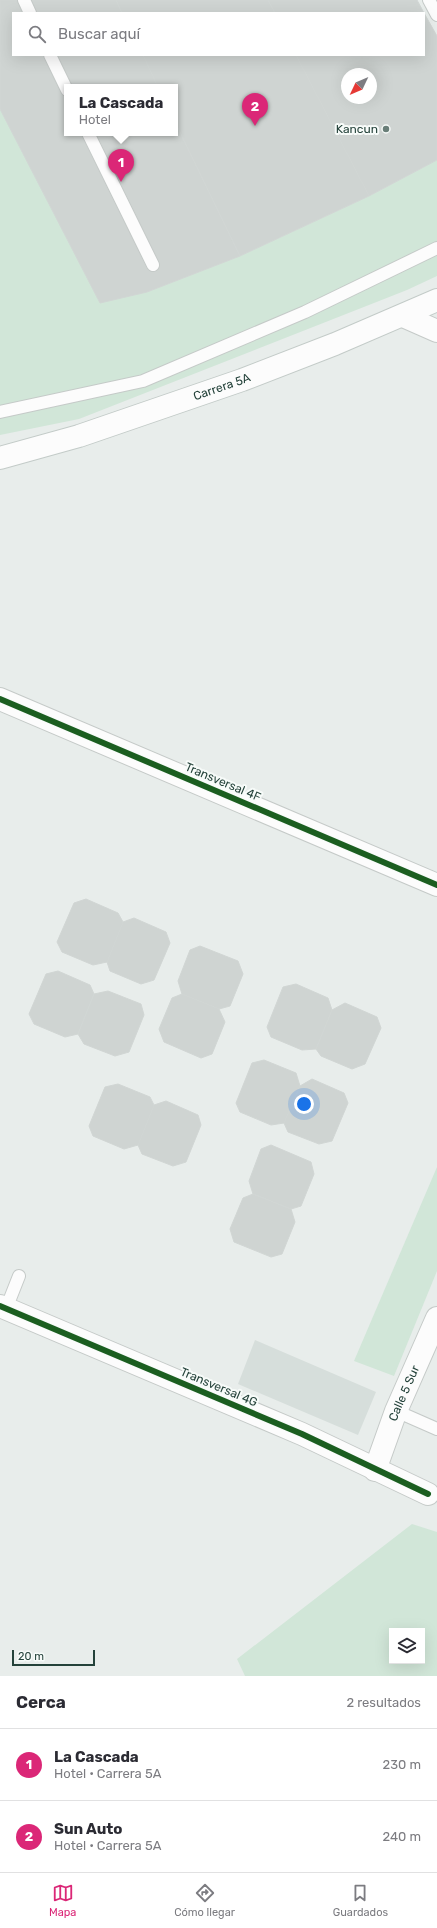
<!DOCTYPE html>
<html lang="es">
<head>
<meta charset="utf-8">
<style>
	:root { --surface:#fff; --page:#f2f2f3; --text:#2b2b33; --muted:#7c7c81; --line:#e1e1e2; --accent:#db2777 }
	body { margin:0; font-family:Rubik,sans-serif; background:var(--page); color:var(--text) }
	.controls { position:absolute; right:12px; bottom:12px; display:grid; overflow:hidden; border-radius:0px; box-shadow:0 4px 16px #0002 }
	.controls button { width:36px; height:36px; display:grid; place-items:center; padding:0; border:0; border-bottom:1px solid var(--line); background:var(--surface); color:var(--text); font:20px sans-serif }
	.compass { position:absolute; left:341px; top:68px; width:36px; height:36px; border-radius:50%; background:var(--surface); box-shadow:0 4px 16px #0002; rotate:226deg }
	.scale { position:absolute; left:12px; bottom:10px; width:83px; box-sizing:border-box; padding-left:4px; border:2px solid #24423a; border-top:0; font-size:11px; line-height:14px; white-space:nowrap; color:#24423a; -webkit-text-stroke:3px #f7fbf9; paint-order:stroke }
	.you { position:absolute; left:304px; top:1104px; width:14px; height:14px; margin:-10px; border:3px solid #fff; border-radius:50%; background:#1a73e8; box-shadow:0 0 0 6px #1a73e833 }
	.badge { display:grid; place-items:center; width:26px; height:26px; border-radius:50%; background:var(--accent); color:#fff; font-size:13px; font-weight:700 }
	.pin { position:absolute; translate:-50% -33px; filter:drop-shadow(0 1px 2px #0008) }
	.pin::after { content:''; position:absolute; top:21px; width:14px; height:12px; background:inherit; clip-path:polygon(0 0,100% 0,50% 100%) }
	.popup { position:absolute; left:64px; top:84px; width:114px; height:52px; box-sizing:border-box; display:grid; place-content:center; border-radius:0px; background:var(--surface); filter:drop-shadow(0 1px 3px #0005); font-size:13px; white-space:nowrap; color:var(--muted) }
	.popup b { font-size:15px; color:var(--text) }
	.popup::after { content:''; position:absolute; left:50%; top:100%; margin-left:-8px; border:8px solid transparent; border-top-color:var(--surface) }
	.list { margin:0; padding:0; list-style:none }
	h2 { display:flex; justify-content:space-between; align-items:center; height:52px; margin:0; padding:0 16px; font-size:17px }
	h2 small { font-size:13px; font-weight:400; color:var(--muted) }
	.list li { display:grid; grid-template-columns:26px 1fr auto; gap:12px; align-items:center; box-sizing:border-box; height:72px; padding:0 16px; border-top:1px solid var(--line) }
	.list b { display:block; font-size:15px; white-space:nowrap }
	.list p { margin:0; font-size:13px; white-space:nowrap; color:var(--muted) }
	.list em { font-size:13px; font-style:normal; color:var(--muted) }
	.icon { flex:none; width:22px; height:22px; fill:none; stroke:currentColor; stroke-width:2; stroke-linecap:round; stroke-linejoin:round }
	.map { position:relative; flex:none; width:437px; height:1676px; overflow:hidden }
	.search { position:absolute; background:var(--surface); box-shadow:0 4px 16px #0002; left:12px; right:12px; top:12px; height:44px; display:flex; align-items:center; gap:10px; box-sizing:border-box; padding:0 14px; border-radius:0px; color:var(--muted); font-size:15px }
	.sheet { height:196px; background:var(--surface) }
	nav { display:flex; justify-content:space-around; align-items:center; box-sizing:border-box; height:56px; border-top:1px solid var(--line); background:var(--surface); font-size:11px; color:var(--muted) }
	nav a { display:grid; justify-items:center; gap:2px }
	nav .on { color:var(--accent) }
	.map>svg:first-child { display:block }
	.built { fill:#d6dedb }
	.green { fill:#d1e6d8; fill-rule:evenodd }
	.building { fill:#cfd4d2; stroke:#d1d6d4; fill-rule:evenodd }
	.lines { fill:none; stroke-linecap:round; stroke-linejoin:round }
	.service-casing { stroke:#c5cac8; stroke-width:14 }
	.minor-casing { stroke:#c5cac8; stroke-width:24 }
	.secondary-casing { stroke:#c3cbc8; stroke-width:24 }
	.service { stroke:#fcfcfc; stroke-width:12 }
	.minor { stroke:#fcfcfc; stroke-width:22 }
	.secondary { stroke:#fcfcfc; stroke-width:22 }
	.cycleway-casing { stroke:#f7fbf9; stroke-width:8 }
	.cycleway { stroke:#1b5e20; stroke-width:6 }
	.poi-dot { fill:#697e78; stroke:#f7fbf9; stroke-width:1.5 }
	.labels { text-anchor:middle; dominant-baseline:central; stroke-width:4; stroke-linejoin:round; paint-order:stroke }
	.poi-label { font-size:12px; fill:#24423a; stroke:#f7fbf9; text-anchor:end }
	.street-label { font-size:12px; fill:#24423a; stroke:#f7fbf9 }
</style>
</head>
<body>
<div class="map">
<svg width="437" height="1676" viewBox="0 0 437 1676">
	<rect width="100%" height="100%" fill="#e8edeb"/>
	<polygon class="built" points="255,1340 376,1392 358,1435 238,1384"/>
	<g class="green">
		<polygon points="0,109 147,292 240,256 369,196 437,160 437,276 407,290 79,419 0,435"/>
		<polygon points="437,1167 437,1271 394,1376 354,1361"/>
		<path d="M412,1524L437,1532V1676H245L237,1659ZM392,1631H422V1661H392Z"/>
	</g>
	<g class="building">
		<polygon points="0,0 116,0 122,13 13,13 13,55 143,55 158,87 67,87 67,133 175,133 175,122 240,256 147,292 100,303 0,109"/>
		<polygon points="116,0 268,0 275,13 122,13"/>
		<polygon points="268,0 417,0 424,13 275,13"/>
		<path d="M424,13L437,36V160L369,196L296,55H424ZM347,74H371V98H347Z"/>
		<polygon points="143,55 296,55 369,196 240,256 175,122 175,87 158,87"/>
		<polygon points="86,899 118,913 123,922 107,962 93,965 62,952 57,942 74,903"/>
		<polygon points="134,918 166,932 170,943 154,980 141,984 110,971 107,962 123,922"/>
		<polygon points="200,946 238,961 243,974 230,1006 219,1009 182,994 178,981 190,950"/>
		<polygon points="58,971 90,985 94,994 78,1034 65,1037 34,1024 29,1014 46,974"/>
		<polygon points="296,984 328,998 332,1010 316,1049 302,1050 271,1037 267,1027 283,987"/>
		<polygon points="108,991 141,1004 144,1015 129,1052 115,1056 84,1044 78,1034 94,994"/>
		<polygon points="182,994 219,1009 225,1022 212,1054 201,1058 164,1042 159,1029 172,998"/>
		<polygon points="345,1003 377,1017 381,1028 365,1064 352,1069 321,1056 316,1049 332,1010"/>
		<polygon points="264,1060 296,1073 300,1086 284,1123 271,1125 240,1112 236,1103 252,1063"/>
		<polygon points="312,1079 344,1093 348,1103 332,1141 319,1144 288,1132 284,1123 300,1086"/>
		<polygon points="118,1084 150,1097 154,1105 138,1145 124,1149 93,1136 89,1126 105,1087"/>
		<polygon points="166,1101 198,1115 201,1125 186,1162 173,1166 142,1154 138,1145 154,1105"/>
		<polygon points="271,1145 311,1162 314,1174 301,1206 291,1209 253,1194 249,1181 261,1149"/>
		<polygon points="253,1194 291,1209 295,1222 282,1254 271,1257 234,1242 230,1229 243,1198"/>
	</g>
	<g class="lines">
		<g class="service-casing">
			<g id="service">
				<polyline points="24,0 30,13"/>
				<polyline points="429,0 437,15"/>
				<polyline points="50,55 67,90"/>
				<polyline points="88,133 153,265"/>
				<polyline points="0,412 143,381 305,312 437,248"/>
				<polyline points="6,1309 19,1276"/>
				<polyline points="396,1411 437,1429"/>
			</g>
		</g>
		<g class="minor-casing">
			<g id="minor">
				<polyline points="403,316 437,331"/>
				<polyline points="0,699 437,885"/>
				<polyline points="0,1306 302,1434 428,1494"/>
				<path id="s1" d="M375,1470L396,1411L437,1318"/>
			</g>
		</g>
		<g class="secondary-casing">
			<g id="secondary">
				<path id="s2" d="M0,458L79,436L242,380L335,344L437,300"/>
			</g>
		</g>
		<use href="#service" class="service"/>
		<use href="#minor" class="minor"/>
		<use href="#secondary" class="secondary"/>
		<g class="cycleway-casing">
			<g id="cycleway">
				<polyline points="0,699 437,885"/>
				<polyline points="0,1306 302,1434 428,1494"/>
			</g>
		</g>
		<use href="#cycleway" class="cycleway"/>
	</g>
	<circle class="poi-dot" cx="386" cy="129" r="4"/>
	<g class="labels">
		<g class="poi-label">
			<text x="378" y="129">Kancun</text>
		</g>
		<g class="street-label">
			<text stroke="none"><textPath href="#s2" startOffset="233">Carrera 5A</textPath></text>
			<text transform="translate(223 782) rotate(23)">Transversal 4F</text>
			<text transform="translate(219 1387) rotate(23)">Transversal 4G</text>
			<text stroke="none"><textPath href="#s1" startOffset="82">Calle 5 Sur</textPath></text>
		</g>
	</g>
</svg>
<div class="controls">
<button><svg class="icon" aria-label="layers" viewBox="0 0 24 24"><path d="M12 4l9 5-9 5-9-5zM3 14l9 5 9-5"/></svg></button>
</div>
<svg class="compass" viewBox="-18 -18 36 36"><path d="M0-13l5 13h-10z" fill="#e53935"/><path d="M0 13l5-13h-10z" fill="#7c7c81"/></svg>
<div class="scale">20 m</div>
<div class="you"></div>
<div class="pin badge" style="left:121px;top:182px">1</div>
<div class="popup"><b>La Cascada</b>Hotel</div>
<div class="pin badge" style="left:255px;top:126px">2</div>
<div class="search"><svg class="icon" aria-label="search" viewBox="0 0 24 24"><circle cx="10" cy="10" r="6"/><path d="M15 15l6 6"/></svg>Buscar aquí</div>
</div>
<section class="sheet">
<h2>Cerca<small>2 resultados</small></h2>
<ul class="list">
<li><span class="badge">1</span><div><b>La Cascada</b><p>Hotel · Carrera 5A</p></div><em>230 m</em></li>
<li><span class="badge">2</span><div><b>Sun Auto</b><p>Hotel · Carrera 5A</p></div><em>240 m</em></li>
</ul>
</section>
<nav>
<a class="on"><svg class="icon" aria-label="map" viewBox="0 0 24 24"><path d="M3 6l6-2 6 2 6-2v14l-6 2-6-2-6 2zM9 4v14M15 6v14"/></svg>Mapa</a>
<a><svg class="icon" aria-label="directions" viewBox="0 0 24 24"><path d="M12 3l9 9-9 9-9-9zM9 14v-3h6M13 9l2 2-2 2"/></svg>Cómo llegar</a>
<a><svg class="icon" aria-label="saved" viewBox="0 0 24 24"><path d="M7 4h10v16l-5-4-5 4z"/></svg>Guardados</a>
</nav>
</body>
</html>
